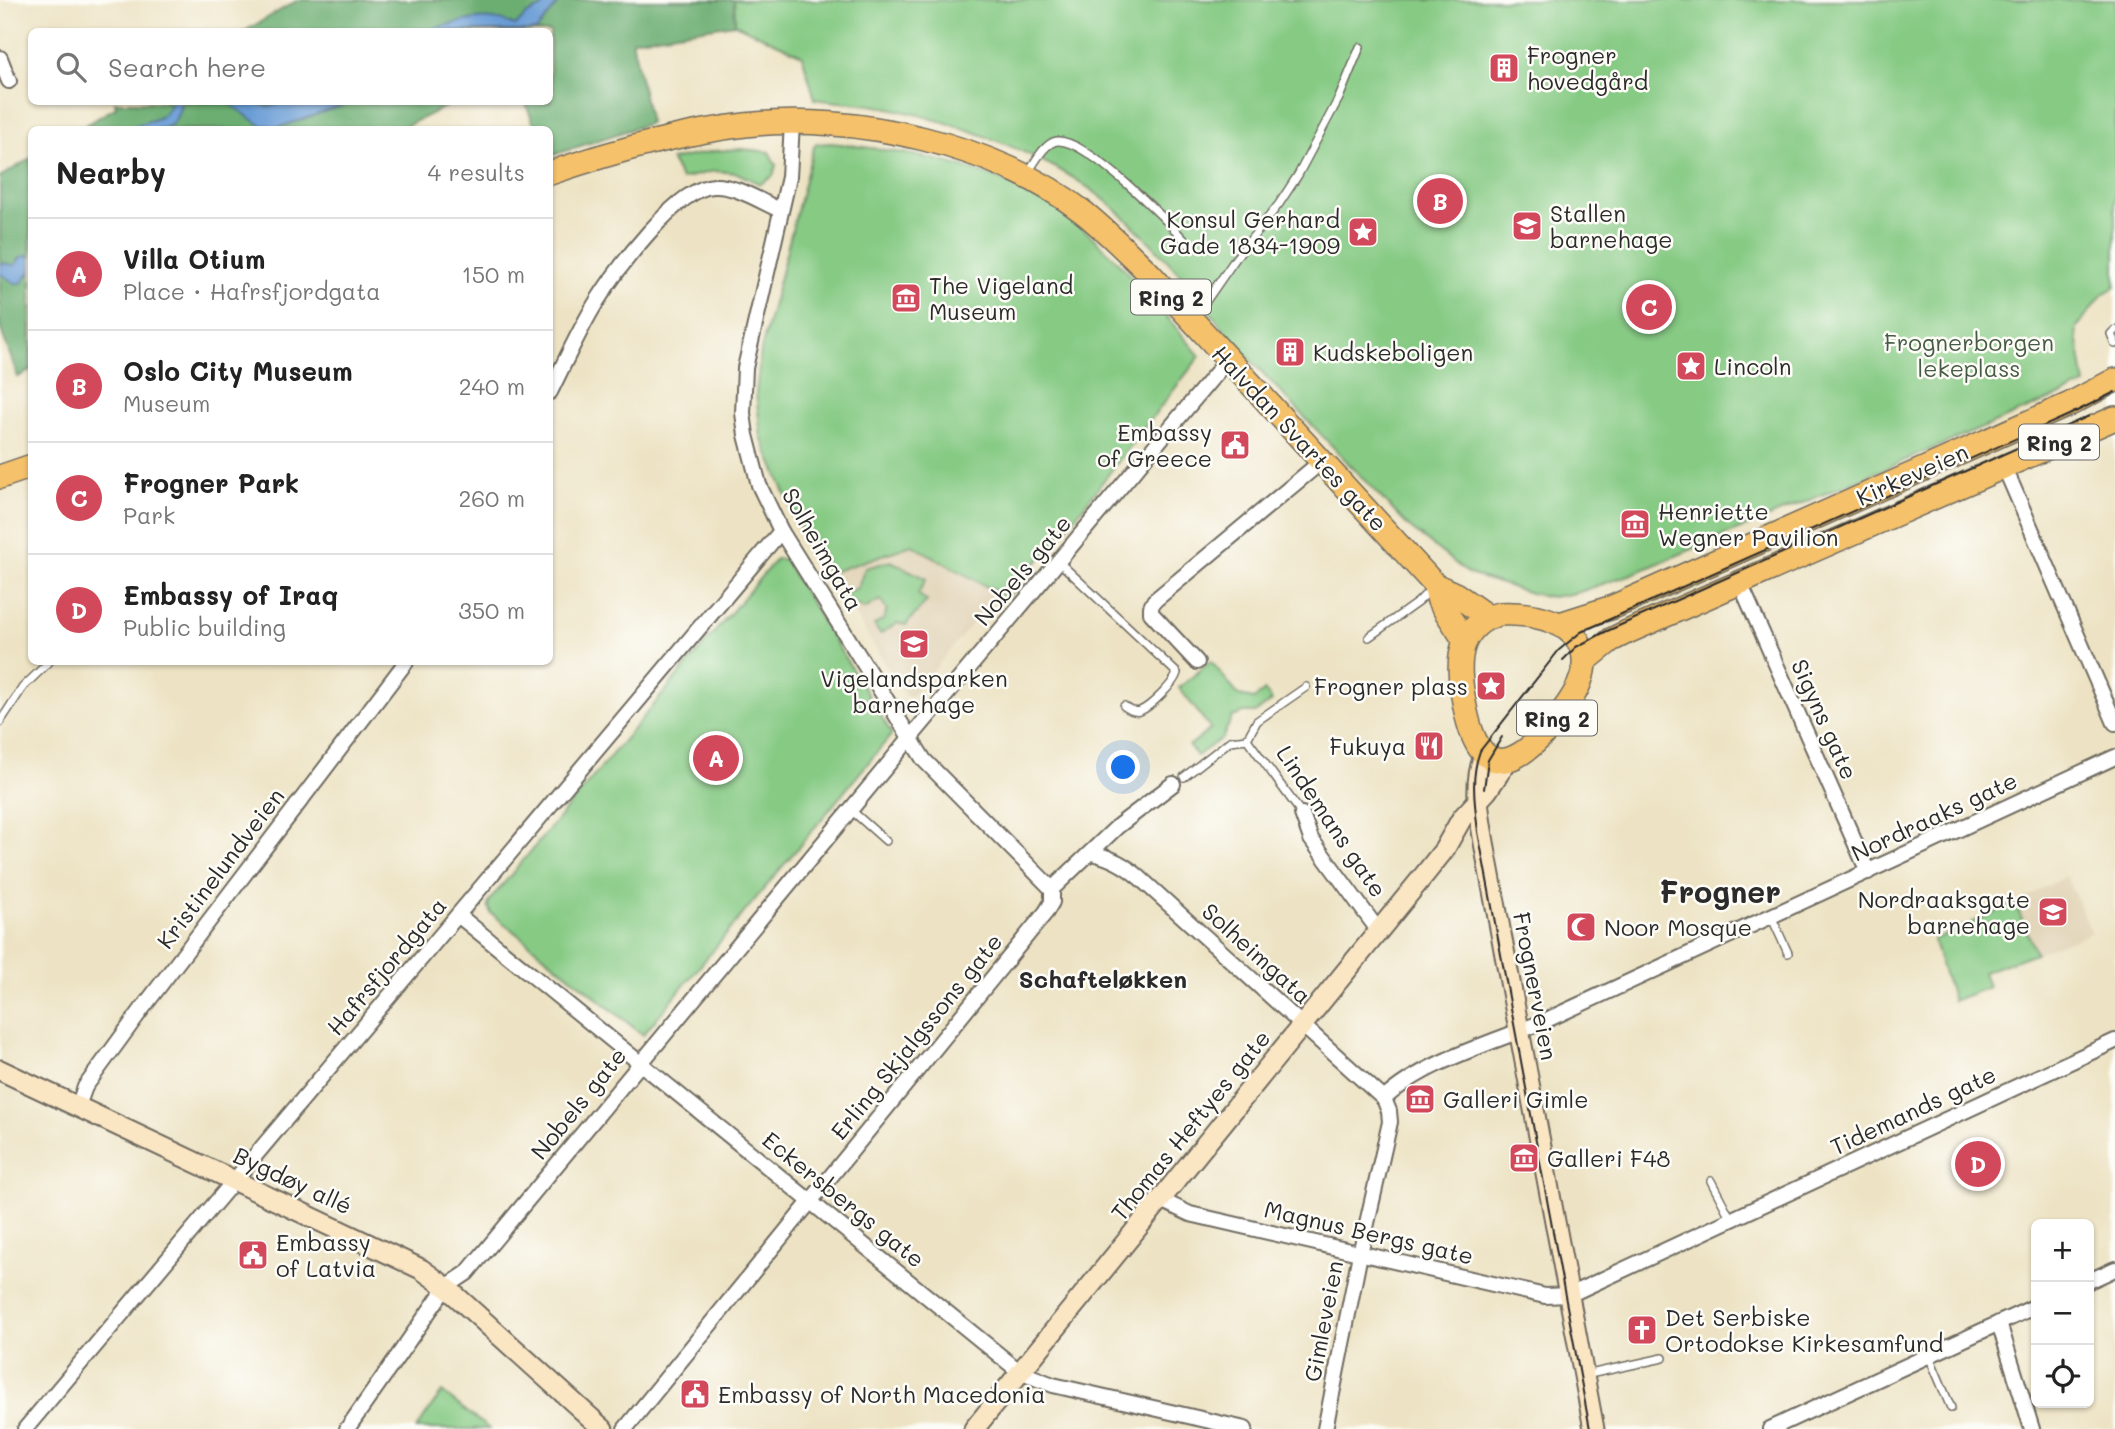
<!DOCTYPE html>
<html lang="en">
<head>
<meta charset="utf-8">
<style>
	:root { --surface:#fff; --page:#f2f2f2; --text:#222; --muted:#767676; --line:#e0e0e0; --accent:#d1495b }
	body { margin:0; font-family:Mali,sans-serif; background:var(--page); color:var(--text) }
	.controls { position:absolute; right:21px; bottom:21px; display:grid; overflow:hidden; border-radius:10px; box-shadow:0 2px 5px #0004 }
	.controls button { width:63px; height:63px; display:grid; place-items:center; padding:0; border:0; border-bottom:2px solid var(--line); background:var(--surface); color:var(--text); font:35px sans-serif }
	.you { position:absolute; left:1124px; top:768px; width:24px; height:24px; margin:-18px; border:5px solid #fff; border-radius:50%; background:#1a73e8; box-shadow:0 0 0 10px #1a73e833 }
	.badge { display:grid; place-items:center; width:46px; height:46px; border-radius:50%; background:var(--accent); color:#fff; font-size:23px; font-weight:700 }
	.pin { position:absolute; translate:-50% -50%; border:4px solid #fff; box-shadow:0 2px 7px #0006 }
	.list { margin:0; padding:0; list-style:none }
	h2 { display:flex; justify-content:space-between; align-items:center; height:91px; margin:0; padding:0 28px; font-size:30px }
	h2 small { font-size:23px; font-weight:400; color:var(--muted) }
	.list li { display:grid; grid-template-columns:46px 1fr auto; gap:21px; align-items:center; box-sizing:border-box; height:112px; padding:0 28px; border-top:2px solid var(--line) }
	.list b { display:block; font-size:26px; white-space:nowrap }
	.list p { margin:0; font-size:23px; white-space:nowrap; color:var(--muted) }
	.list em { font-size:23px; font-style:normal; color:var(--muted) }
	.icon { flex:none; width:38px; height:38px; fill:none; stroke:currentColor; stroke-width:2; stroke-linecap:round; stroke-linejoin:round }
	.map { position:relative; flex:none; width:2115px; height:1429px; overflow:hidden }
	.search { position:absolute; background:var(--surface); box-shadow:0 2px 5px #0004; left:28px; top:28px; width:525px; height:77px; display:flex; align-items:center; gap:18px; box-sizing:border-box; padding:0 24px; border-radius:10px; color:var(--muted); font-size:26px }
	.panel { position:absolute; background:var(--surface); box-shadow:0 2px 5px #0004; left:28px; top:126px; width:525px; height:539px; border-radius:10px }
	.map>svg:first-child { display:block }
	.built { fill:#e0d2b4 }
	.green { fill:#86ca84; stroke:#587a58; stroke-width:2 }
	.forest { fill:#6cae72; stroke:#4c6c4e; stroke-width:2 }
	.water { fill:#6a9dd6; stroke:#4a6480; stroke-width:2 }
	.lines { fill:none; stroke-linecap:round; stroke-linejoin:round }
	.lane-casing { stroke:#6f6b61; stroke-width:10 }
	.street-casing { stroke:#6f6b61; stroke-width:18 }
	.secondary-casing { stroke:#6f6b61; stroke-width:23 }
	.primary-casing { stroke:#6f6b61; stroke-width:26 }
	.lane { stroke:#fff; stroke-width:7 }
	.street { stroke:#fff; stroke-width:14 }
	.secondary { stroke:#fbe6c4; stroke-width:19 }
	.primary { stroke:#f5c16b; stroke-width:23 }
	.tram { stroke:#2b2b2b; stroke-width:2 }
	.labels { text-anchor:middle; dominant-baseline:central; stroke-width:5; stroke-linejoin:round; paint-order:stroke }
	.shield { fill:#fdfcf7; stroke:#6a6a68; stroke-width:2 }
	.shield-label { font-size:21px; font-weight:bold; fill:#2b2b2b }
	.poi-label { font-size:23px; fill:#2b2b2b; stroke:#fdfcf7; text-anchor:start }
	.park-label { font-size:23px; fill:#465b46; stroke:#fdfcf7 }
	.street-label { font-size:23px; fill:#2b2b2b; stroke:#fdfcf7 }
	.neighbourhood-label { font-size:24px; font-weight:bold; fill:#2b2b2b; stroke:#fdfcf7 }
	.district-label { font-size:30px; font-weight:bold; fill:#2b2b2b; stroke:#fdfcf7 }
</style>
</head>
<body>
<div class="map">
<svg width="2115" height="1429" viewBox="0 0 2115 1429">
	<rect width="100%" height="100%" fill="#fdfcf7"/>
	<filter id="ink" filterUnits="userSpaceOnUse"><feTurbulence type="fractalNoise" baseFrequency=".0143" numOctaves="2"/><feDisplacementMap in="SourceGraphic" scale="14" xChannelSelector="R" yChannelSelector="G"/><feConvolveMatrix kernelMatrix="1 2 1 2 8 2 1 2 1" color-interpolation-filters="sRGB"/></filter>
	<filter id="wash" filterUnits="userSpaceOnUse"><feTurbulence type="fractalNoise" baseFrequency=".00686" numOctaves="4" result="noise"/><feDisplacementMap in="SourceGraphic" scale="28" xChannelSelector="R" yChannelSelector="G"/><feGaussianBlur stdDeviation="1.57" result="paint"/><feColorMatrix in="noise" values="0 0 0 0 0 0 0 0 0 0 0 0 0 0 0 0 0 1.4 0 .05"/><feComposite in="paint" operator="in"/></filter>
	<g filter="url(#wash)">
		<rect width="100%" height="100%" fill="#ede3c4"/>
		<g class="built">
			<polygon points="912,545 998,593 912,696 905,696 829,573"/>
			<polygon points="2066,876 2092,933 1983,972 1988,987 1953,1001 1933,940 2015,903"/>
		</g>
		<g class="green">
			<path d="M734,0H2115V287L2103,294L2076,329L2085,385L1635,573L1576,593L1552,597L1534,594L1469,574L1408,526L1240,349C1220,326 1203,301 1183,278C1161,253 1137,228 1112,206C1057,158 960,123 889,108C865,103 840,103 815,99L802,55L735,24Z"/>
			<path d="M831,143C902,151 973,162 1036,197C1045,202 1056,206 1064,213C1116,253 1157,306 1200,356L1076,516L1007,598L912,545L829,573L800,528L761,437L756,393L761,350L813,149L816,144Z"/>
			<polygon points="743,149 769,152 776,165 773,176 760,184 737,173 714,171 681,179 671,160 714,151"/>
			<polygon points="776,559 784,559 892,734 643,1035 491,913 488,907 489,901"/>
			<polygon points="891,561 926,579 918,594 927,601 906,625 898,623 880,634 874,625 884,619 887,610 880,600 864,609 842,596 858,587 865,568"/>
			<polygon points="1211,661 1239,696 1254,699 1265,691 1272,701 1255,713 1244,713 1232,717 1223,737 1197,756 1189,746 1211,729 1179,688"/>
			<polygon points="2015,903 2036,953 1983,972 1988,987 1953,1001 1933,940"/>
			<polygon points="442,1392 489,1429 416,1429"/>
		</g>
		<g class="forest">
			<polygon points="298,0 734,0 735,24 632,40 650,123 550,156 550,130 536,129 525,102 550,102 550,32 243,32"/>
			<polygon points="115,102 455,102 400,129 78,130 116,107"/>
			<polygon points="31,158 31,370 18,377 0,327 0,177"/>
		</g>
		<g class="water">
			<path d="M547,0H561L536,31H431L434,28C462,22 489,11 515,26L527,14L541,8Z"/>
			<path d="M171,102H181C176,135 158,130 131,129C148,116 162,126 171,102Z"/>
			<polygon points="227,102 256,102 269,107 283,102 353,102 277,128 262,126"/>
			<polygon points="28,255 31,257 31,276 28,274 22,283 15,283 0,274 0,263 15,265 20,258"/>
		</g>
	</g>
	<g filter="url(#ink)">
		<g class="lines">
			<g class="lane-casing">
				<g id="lane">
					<path d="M1028,172C1035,163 1044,143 1057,141C1087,138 1171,225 1192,248"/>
					<polyline points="1195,317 1236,258 1279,204 1298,175 1339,98 1360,47"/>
					<polyline points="2115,330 2111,334 2115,344"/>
					<path d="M1059,562L1177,673C1174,684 1150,707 1140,711C1134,713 1128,709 1124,706"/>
					<polyline points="1369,637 1418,602 1432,588"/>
					<polyline points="0,722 23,687 49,662"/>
					<polyline points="1247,739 1302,814"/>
					<polyline points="1184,777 1230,741 1247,739 1257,721 1306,687"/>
					<polyline points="851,810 886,841"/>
					<polyline points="1771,916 1788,953"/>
					<polyline points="1711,1181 1731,1219"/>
					<polyline points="1929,1356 1951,1408"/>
					<polyline points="1585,1375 1663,1358"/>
				</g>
			</g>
			<g class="street-casing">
				<g id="street">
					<polyline points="0,58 9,81"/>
					<polyline points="792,123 789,177 745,368 743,413 746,435 759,485 781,531 924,760 1052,889"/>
					<path d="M550,392C565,362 579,330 597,301C616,271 677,187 714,186C735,185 760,201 780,210"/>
					<polyline points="2004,466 2115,723"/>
					<polyline points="1740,583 1868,872"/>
					<polyline points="1197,662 1151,613 1151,607 1154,601 1322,461"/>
					<polyline points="1302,814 1311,839 1378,930"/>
					<path d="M1092,853C1112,858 1125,865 1140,878L1384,1099L1389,1111L1390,1122L1360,1254L1325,1429"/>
					<polyline points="458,915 1020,1372 1053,1385 1245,1429"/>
					<path d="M1384,1099C1422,1063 1491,1043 1540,1023L2115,757"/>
					<polyline points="78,1106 85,1087 142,1009 406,662"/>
					<polyline points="1161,1200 1190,1214 1545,1296 1569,1295 2115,1041"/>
					<polyline points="2089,1281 2115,1269"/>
					<polyline points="1999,1323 2032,1429"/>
					<polyline points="25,1429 781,531"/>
					<polyline points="347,1429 446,1287 467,1273 910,738 1228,359"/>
					<polyline points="625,1429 1046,912 1052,902 1052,889 1118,826 1173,784"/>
					<polyline points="1770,1429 2036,1306"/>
				</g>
			</g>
			<g class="secondary-casing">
				<g id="secondary">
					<path d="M1485,754C1471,784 1481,823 1486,854L1594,1429"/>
					<polyline points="0,1070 421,1269 446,1287 603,1429"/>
					<polyline points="974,1429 1425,874 1444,850 1462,818 1487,791 1508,760"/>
				</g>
			</g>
			<g class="primary-casing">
				<g id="primary">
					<path d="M550,173C614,151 678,133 745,125C853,112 998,145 1083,212C1107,231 1128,253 1150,274L1435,585L1455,594L1488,617"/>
					<polyline points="0,477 32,466"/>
					<polyline points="1435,585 1439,601 1465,641"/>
					<path d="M1499,614C1565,611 1612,644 1565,708C1528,758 1482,796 1465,707C1461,687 1457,663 1464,644C1471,627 1483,618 1499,614Z"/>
					<polyline points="1560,624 1613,607 2070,404 2115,380"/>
					<polyline points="1585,661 1611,640 1625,633 2115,418"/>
				</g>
			</g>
			<use href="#lane" class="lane"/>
			<use href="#street" class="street"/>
			<use href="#secondary" class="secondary"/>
			<use href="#primary" class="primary"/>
			<g class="tram">
				<polyline points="1563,660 1576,647 1605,632 2089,416"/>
				<polyline points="1484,789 1488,760 1502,737"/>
				<path d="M1590,1429L1478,832C1475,805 1470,777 1480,751L1559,650L1581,632L2069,415L2115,392"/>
			</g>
		</g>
	</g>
	<defs>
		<g id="building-square" transform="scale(1.575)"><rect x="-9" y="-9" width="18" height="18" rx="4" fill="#d1495b" stroke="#fdfcf7"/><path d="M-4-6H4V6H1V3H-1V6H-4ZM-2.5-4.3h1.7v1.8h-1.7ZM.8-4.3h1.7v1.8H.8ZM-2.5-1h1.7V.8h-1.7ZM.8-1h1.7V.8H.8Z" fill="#fff"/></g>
		<g id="school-square" transform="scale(1.575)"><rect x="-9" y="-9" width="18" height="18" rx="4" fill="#d1495b" stroke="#fdfcf7"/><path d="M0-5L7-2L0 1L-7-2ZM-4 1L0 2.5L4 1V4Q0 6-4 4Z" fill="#fff"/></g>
		<g id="sight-square" transform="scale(1.575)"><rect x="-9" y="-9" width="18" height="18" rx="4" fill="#d1495b" stroke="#fdfcf7"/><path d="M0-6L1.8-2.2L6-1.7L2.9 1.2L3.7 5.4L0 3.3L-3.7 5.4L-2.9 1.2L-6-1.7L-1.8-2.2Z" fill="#fff"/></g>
		<g id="museum-square" transform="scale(1.575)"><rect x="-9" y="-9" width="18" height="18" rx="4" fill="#d1495b" stroke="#fdfcf7"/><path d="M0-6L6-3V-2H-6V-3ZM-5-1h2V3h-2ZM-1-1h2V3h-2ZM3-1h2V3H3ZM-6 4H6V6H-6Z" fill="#fff"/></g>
		<g id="civic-square" transform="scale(1.575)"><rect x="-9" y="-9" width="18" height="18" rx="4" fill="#d1495b" stroke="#fdfcf7"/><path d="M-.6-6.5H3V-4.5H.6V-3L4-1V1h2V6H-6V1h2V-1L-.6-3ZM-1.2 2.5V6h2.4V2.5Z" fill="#fff"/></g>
		<g id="restaurant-square" transform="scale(1.575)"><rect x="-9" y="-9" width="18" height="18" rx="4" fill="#d1495b" stroke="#fdfcf7"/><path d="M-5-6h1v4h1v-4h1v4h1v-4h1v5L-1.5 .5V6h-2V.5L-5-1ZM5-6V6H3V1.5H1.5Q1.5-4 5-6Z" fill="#fff"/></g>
		<g id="mosque-square" transform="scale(1.575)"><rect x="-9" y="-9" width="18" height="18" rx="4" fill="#d1495b" stroke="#fdfcf7"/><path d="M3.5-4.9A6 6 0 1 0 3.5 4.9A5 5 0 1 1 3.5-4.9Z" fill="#fff"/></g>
		<g id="church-square" transform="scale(1.575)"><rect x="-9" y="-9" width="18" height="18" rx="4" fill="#d1495b" stroke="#fdfcf7"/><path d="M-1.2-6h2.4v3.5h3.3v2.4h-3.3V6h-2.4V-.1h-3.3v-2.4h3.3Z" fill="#fff"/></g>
	</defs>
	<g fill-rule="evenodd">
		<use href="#building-square" x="1504" y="68"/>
		<use href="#school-square" x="1527" y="226"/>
		<use href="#sight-square" x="1363" y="232"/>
		<use href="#museum-square" x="906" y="298"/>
		<use href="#building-square" x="1290" y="352"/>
		<use href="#sight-square" x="1691" y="366"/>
		<use href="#civic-square" x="1235" y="445"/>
		<use href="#museum-square" x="1635" y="524"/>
		<use href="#school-square" x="914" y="644"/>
		<use href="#sight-square" x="1491" y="686"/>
		<use href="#restaurant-square" x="1429" y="746"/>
		<use href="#school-square" x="2053" y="912"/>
		<use href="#mosque-square" x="1581" y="927"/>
		<use href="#museum-square" x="1420" y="1099"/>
		<use href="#museum-square" x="1524" y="1158"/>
		<use href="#civic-square" x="253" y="1255"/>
		<use href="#church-square" x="1642" y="1330"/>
		<use href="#civic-square" x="695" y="1394"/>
	</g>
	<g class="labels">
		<g class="shield">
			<rect x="1131" y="279.5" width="80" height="35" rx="5"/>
			<rect x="2019" y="424.5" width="80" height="35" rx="5"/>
			<rect x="1517" y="700.5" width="80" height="35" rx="5"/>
		</g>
		<g class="shield-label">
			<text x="1171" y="297">Ring 2</text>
			<text x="2059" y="442">Ring 2</text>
			<text x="1557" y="718">Ring 2</text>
		</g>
		<g class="poi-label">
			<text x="1527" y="55">Frogner<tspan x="1527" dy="26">hovedgård</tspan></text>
			<text x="1550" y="213">Stallen<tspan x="1550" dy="26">barnehage</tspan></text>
			<text x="1340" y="219" text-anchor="end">Konsul Gerhard<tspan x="1340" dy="26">Gade 1834-1909</tspan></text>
			<text x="929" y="285">The Vigeland<tspan x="929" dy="26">Museum</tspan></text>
			<text x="1313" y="352">Kudskeboligen</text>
			<text x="1714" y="366">Lincoln</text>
			<text x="1212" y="432" text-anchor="end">Embassy<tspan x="1212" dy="26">of Greece</tspan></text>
			<text x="1658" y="511">Henriette<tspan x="1658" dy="26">Wegner Pavilion</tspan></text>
			<text x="914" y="678" text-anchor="middle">Vigelandsparken<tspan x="914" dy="26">barnehage</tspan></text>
			<text x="1468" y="686" text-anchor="end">Frogner plass</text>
			<text x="1406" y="746" text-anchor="end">Fukuya</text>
			<text x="2030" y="899" text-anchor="end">Nordraaksgate<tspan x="2030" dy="26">barnehage</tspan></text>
			<text x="1604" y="927">Noor Mosque</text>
			<text x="1443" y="1099">Galleri Gimle</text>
			<text x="1547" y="1158">Galleri F48</text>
			<text x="276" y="1242">Embassy<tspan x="276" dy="26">of Latvia</tspan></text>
			<text x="1665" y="1317">Det Serbiske<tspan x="1665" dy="26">Ortodokse Kirkesamfund</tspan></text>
			<text x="718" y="1394">Embassy of North Macedonia</text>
		</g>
		<g class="park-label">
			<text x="1969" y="342">Frognerborgen<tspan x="1969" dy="26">lekeplass</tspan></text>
		</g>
		<g class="street-label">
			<text transform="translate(1300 438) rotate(47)">Halvdan Svartes gate</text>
			<text transform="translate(1912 474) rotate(-24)">Kirkeveien</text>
			<text transform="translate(823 549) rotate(60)">Solheimgata</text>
			<text transform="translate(1022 570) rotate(-50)">Nobels gate</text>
			<text transform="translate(1825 719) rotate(66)">Sigyns gate</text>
			<text transform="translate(1934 816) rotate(-25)">Nordraaks gate</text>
			<text transform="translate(1332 821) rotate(56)">Lindemans gate</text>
			<text transform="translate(220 868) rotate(-53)">Kristinelundveien</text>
			<text transform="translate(1257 953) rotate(42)">Solheimgata</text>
			<text transform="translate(386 966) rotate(-50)">Hafrsfjordgata</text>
			<text transform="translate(1536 986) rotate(79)">Frognerveien</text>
			<text transform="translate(916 1036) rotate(-51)">Erling Skjalgssons gate</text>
			<text transform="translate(578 1103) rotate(-51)">Nobels gate</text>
			<text transform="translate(1913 1110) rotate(-25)">Tidemands gate</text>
			<text transform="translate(1190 1125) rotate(-51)">Thomas Heftyes gate</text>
			<text transform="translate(293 1180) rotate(25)">Bygdøy allé</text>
			<text transform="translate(844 1199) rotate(39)">Eckersbergs gate</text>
			<text transform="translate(1369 1232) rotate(13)">Magnus Bergs gate</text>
			<text transform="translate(1323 1321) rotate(-79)">Gimleveien</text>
		</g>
		<g class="neighbourhood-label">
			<text x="1103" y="978">Schafteløkken</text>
		</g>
		<g class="district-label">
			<text x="1720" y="891">Frogner</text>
		</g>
	</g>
</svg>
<div class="controls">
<button>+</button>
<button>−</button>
<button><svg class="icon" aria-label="locate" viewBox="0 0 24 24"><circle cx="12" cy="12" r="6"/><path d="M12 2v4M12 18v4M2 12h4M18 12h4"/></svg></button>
</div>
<div class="you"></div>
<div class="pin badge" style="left:716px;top:758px">A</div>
<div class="pin badge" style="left:1440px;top:201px">B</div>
<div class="pin badge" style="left:1649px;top:307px">C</div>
<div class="pin badge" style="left:1978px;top:1164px">D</div>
<div class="search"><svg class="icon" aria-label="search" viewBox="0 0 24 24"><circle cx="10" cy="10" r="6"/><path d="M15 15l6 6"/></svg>Search here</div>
<section class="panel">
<h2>Nearby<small>4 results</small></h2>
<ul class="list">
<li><span class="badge">A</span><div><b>Villa Otium</b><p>Place · Hafrsfjordgata</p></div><em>150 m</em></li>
<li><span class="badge">B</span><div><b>Oslo City Museum</b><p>Museum</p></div><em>240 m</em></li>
<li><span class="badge">C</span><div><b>Frogner Park</b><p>Park</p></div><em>260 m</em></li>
<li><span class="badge">D</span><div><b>Embassy of Iraq</b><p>Public building</p></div><em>350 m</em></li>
</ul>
</section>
</div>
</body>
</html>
